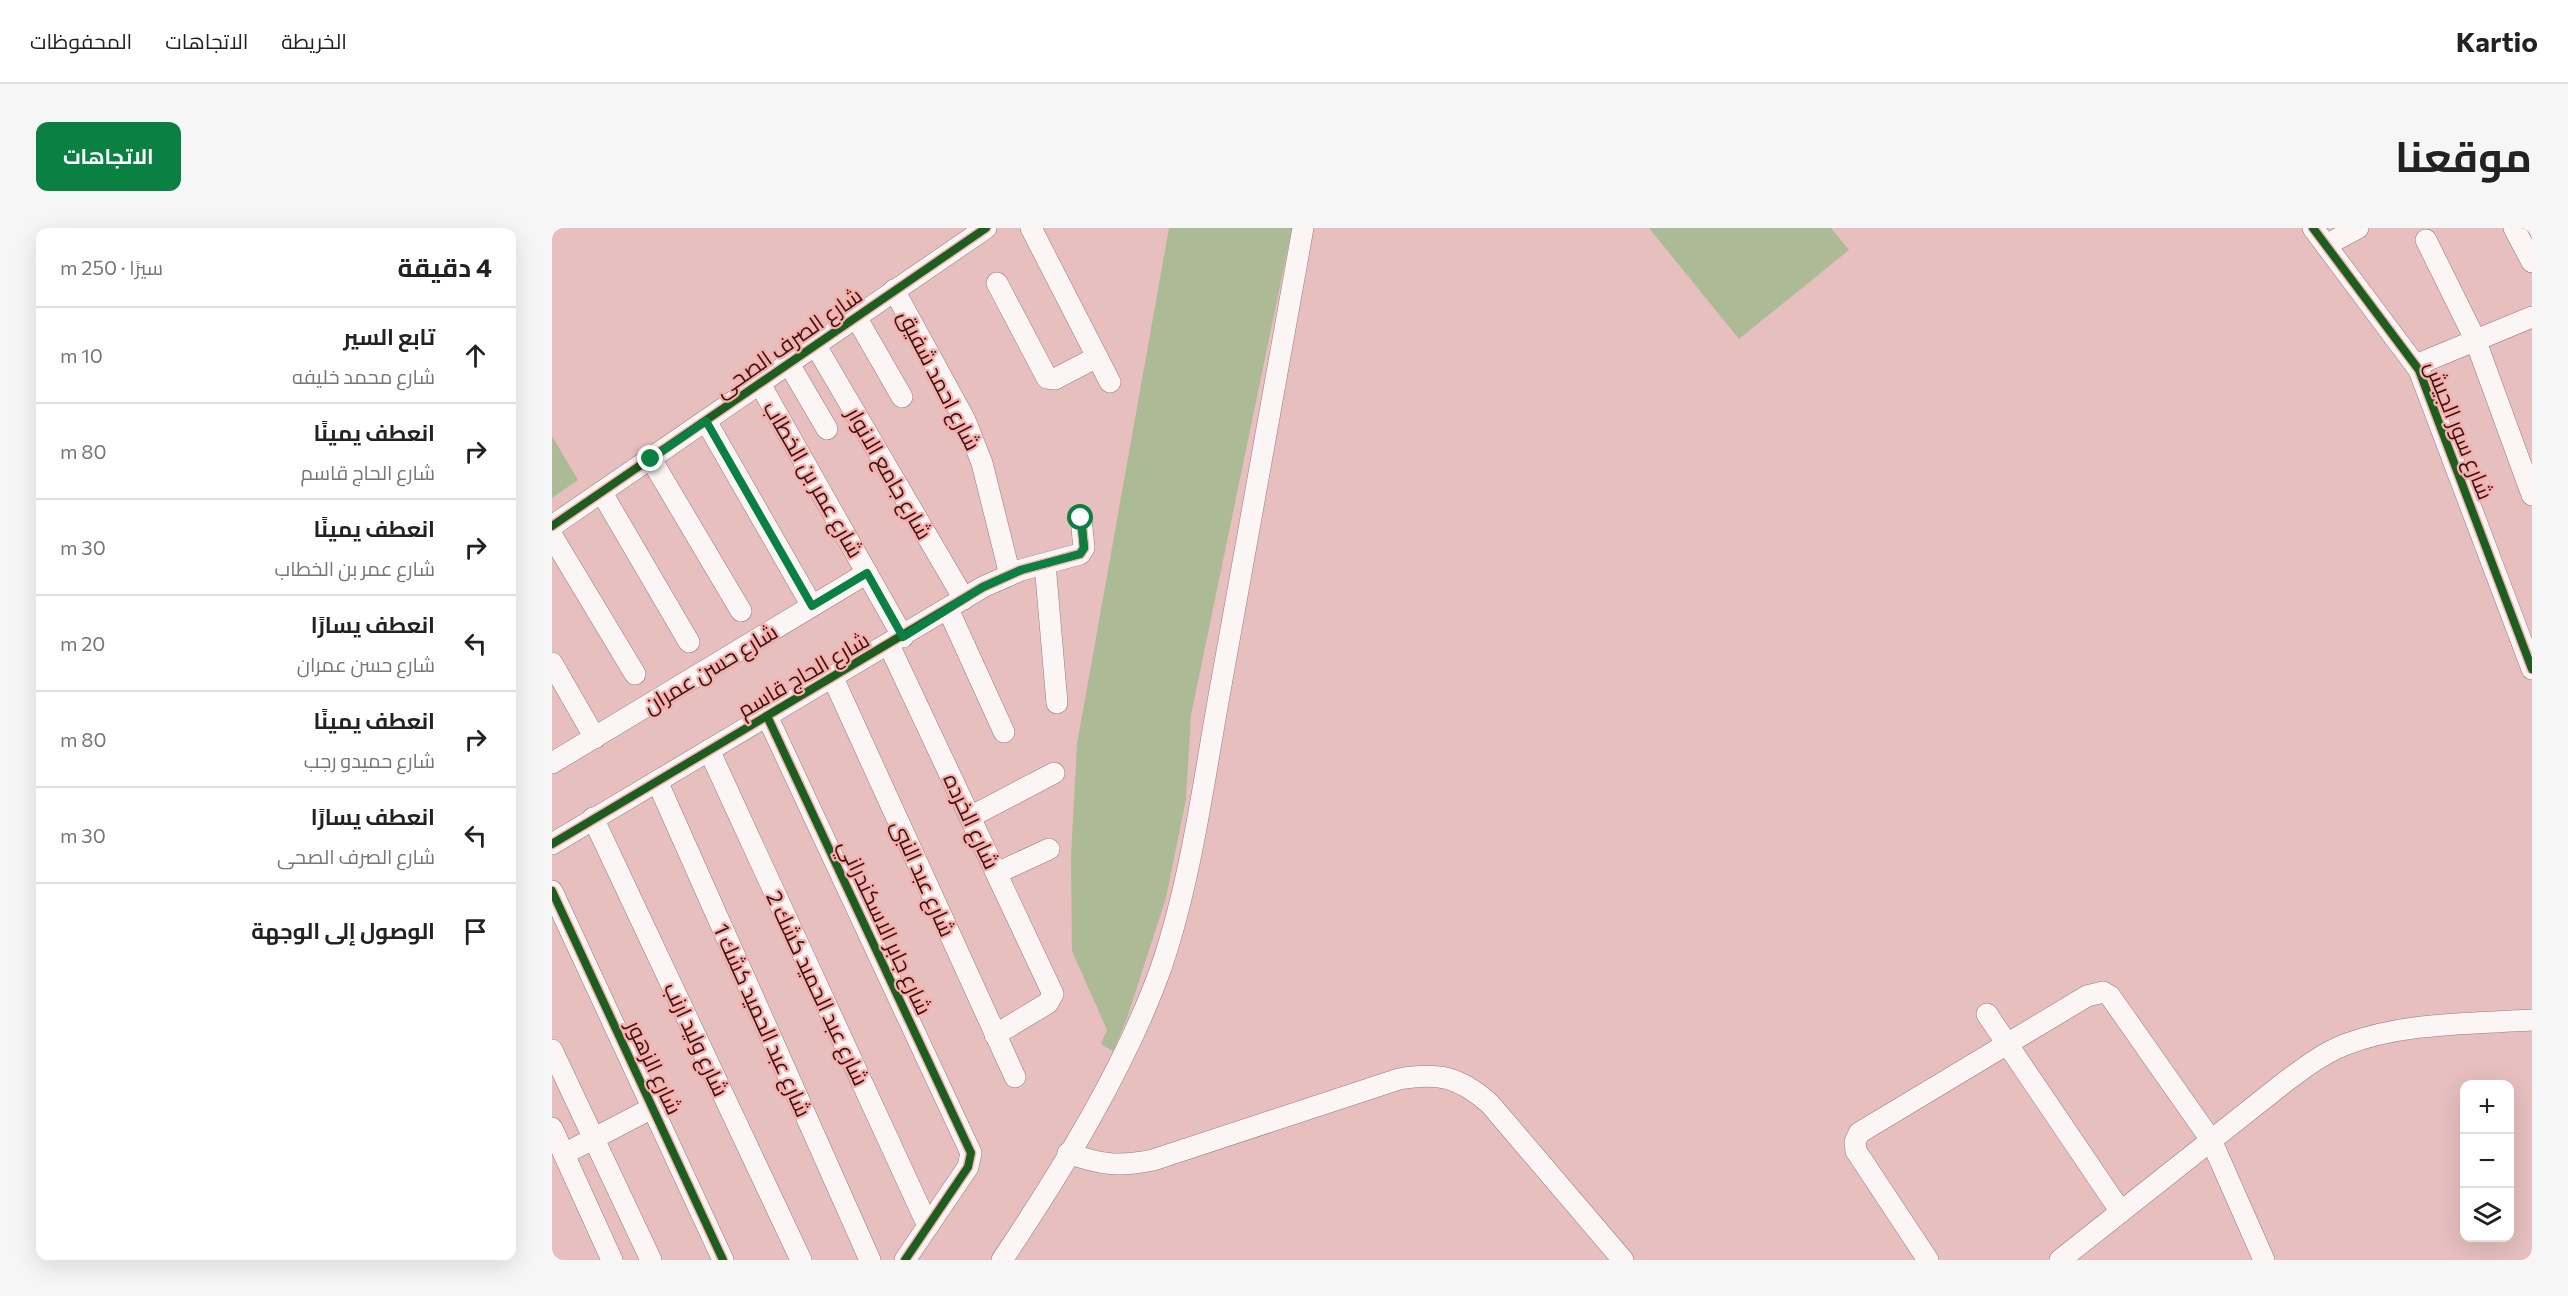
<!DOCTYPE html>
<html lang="ar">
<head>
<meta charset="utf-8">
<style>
	:root { --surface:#fff; --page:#f6f6f6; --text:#222; --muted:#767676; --line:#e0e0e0; --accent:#0b8043 }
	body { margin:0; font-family:Commissioner,Cairo,sans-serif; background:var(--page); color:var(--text); direction:rtl }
	.controls { position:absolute; right:18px; bottom:18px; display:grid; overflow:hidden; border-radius:12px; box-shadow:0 6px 24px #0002 }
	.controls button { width:54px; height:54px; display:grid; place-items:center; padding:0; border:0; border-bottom:2px solid var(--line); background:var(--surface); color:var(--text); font:30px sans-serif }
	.stop { position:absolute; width:18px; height:18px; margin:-14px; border:4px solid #0b8043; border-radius:50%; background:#fff }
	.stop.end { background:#0b8043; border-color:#fff; box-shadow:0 2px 6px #0008 }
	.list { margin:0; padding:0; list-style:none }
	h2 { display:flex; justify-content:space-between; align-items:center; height:78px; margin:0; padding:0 24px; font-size:26px }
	h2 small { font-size:20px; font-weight:400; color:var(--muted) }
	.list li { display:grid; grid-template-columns:39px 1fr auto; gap:18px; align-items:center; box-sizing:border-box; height:96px; padding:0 24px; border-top:2px solid var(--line) }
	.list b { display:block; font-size:22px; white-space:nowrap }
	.list p { margin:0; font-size:20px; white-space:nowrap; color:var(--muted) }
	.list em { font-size:20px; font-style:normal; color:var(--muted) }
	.icon { flex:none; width:33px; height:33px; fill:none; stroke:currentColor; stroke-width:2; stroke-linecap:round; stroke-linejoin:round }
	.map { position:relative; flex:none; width:1980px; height:1032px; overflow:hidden; direction:ltr; border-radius:12px }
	header { display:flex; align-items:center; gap:36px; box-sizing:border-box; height:84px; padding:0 30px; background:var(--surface); border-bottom:2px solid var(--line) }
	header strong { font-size:28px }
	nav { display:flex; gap:33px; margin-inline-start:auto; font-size:21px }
	.intro { display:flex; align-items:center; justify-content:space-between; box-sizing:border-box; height:144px; padding:0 36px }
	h1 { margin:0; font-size:42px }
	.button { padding:15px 27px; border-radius:12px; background:var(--accent); color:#fff; font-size:21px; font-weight:700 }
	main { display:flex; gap:36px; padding:0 36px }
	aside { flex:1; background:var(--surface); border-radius:12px; box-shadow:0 6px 24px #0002 }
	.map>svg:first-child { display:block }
	.green { fill:#acbb96 }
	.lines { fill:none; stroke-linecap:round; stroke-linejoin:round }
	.minor-casing { stroke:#9b7a7a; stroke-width:22 }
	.minor { stroke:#fbf5f5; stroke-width:21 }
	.cycleway-casing { stroke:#f8b0ac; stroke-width:11 }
	.cycleway { stroke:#1b5e20; stroke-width:8 }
	.route { stroke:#0b8043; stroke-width:8 }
	.labels { text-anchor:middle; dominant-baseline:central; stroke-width:4.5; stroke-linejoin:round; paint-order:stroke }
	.street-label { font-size:22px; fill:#361414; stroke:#f8b0ac }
</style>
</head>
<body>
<header>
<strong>Kartio</strong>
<nav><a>الخريطة</a><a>الاتجاهات</a><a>المحفوظات</a></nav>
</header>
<div class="intro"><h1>موقعنا</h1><a class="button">الاتجاهات</a></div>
<main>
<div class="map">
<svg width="1980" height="1032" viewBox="0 0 1980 1032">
	<rect width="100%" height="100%" fill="#e6bfbe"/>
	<g class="green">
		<polygon points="617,0 740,0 639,487 634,571 614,670 574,793 561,823 549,816 555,802 520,723 519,629 525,516"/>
		<polygon points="1097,0 1279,0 1297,22 1187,111"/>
		<polygon points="0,208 26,252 0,270"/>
	</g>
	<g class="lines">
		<g class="minor-casing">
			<g id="minor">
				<polyline points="479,0 558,154"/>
				<polyline points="1761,0 1867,142 1980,441"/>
				<polyline points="1962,0 1980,34"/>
				<polyline points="1874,12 1923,111 1980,267"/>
				<polyline points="1774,17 1806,0"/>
				<polyline points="445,55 495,150 503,151 545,129"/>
				<polyline points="342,62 413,192 430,235 458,347"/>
				<polyline points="304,89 350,169"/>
				<polyline points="264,118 412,371"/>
				<polyline points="237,136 275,201"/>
				<polyline points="1864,137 1980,89"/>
				<polyline points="208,156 351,409"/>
				<polyline points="154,193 260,378"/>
				<polyline points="99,231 189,383"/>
				<polyline points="50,265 137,414"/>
				<polyline points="0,298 434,0"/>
				<polyline points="0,308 83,446"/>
				<polyline points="493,336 505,475"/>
				<polyline points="396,381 452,504"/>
				<polyline points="337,417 501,766 496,775 443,807"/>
				<polyline points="0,435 43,510"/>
				<polyline points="281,450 463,849"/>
				<polyline points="215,488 419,925 416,939 353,1032"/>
				<polyline points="157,522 376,998"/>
				<polyline points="0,535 315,345"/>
				<polyline points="105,553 318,1032"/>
				<polyline points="418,589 502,545"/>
				<polyline points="41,590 249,1032"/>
				<polyline points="0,616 431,359 469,342 528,326 532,320 529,290"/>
				<polyline points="445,645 497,621"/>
				<polyline points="0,663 171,1032"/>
				<polyline points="1435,786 1569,984"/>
				<polyline points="0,822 99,1032"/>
				<polyline points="0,900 60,1032"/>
				<path d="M516,925C549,937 567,939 601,932L847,851C887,844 908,849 938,876L1071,1032"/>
				<polyline points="12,926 102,879"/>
				<path d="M450,1032C509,944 573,840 609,740C640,649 652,550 669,457C696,304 724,152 751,0"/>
				<polyline points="1376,1032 1304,923 1303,914 1307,905 1535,768 1551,764 1558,768 1659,912 1712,1032"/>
				<path d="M1508,1032L1733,854C1752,840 1770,826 1792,817C1851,794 1918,796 1980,792"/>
			</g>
		</g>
		<use href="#minor" class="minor"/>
		<g class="cycleway-casing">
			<g id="cycleway">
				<polyline points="1761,0 1867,142 1980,441"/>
				<polyline points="0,298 434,0"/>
				<polyline points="215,488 419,925 416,939 353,1032"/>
				<polyline points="0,616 431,359 469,342 528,326 532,320 529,290"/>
				<polyline points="0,663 171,1032"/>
			</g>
		</g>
		<use href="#cycleway" class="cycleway"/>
	</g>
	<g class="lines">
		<polyline class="route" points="99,231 154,193 260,378 315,345 351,409 431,359 469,342 528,326 532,320 529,290"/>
	</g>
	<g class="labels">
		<g class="street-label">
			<text transform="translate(236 114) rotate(-35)">شارع الصرف الصحى</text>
			<text transform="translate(388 152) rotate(63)">شارع احمد شفيق</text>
			<text transform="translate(1908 202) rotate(68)">شارع سور الجيش</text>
			<text transform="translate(338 245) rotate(60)">شارع جامع الانوار</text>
			<text transform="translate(262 251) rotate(60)">شارع عمر بن الخطاب</text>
			<text transform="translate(158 440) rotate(-31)">شارع حسن عمران</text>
			<text transform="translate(251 446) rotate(-30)">شارع الحاج قاسم</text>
			<text transform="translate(420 593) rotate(65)">شارع الخرده</text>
			<text transform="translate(372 650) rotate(66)">شارع عبد النبى</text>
			<text transform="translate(334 699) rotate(65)">شارع جابر الاسكندراني</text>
			<text transform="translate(266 760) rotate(65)">شارع عبد الحميد كشك 2</text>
			<text transform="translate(211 792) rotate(66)">شارع عبد الحميد كشك 1</text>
			<text transform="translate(145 811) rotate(65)">شارع وليد ارنب</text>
			<text transform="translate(103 839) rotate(65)">شارع الزهور</text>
		</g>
	</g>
</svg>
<div class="controls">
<button>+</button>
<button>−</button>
<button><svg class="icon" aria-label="layers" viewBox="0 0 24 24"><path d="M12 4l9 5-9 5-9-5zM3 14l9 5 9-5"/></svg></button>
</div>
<div class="stop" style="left:529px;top:290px"></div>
<div class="stop end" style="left:99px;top:231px"></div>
</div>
<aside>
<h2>4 دقيقة<small>سيرًا · 250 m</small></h2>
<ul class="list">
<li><svg class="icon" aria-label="ahead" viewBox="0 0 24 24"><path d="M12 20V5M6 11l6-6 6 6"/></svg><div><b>تابع السير</b><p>شارع محمد خليفه</p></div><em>10 m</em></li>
<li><svg class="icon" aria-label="right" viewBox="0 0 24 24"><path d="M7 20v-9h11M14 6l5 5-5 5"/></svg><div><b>انعطف يمينًا</b><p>شارع الحاج قاسم</p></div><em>80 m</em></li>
<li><svg class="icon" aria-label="right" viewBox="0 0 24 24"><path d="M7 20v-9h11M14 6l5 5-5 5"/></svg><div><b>انعطف يمينًا</b><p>شارع عمر بن الخطاب</p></div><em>30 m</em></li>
<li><svg class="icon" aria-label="left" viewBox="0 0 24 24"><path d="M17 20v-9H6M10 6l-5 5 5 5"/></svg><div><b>انعطف يسارًا</b><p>شارع حسن عمران</p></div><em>20 m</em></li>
<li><svg class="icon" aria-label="right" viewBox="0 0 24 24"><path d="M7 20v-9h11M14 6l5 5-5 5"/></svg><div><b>انعطف يمينًا</b><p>شارع حميدو رجب</p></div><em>80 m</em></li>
<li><svg class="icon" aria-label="left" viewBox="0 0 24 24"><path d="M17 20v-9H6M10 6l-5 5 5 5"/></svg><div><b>انعطف يسارًا</b><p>شارع الصرف الصحى</p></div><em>30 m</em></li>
<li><svg class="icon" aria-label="arrive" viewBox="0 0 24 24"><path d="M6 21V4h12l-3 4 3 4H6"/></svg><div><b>الوصول إلى الوجهة</b></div></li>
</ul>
</aside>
</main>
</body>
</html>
